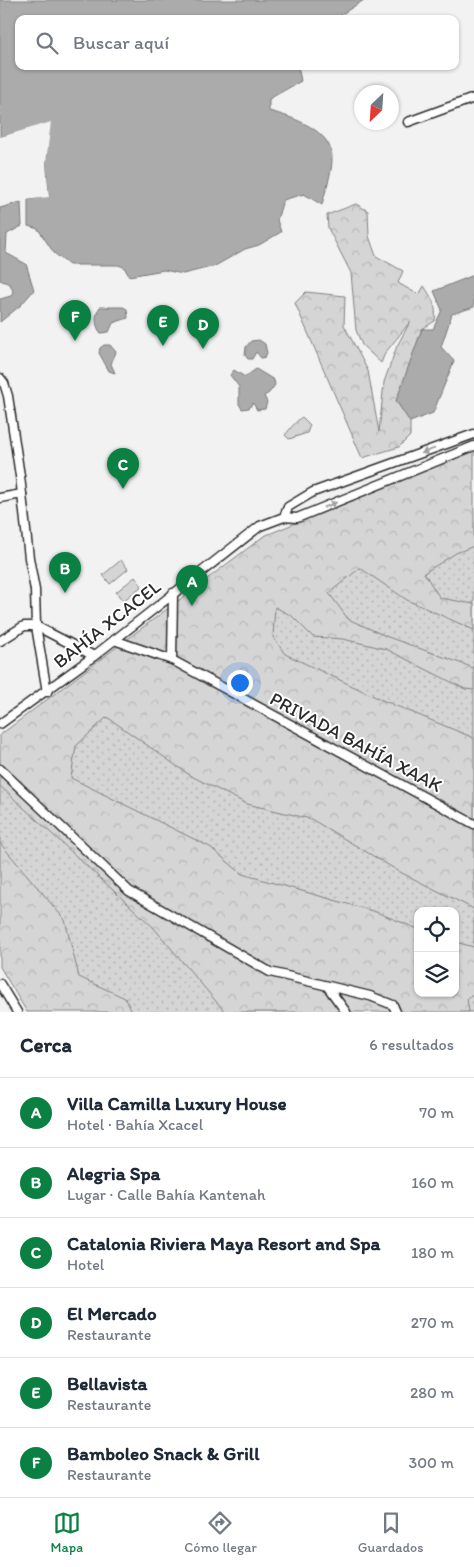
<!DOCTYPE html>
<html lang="es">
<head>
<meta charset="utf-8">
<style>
	:root { --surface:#fff; --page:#f2f2f3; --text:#1f2937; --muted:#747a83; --line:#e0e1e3; --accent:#0b8043 }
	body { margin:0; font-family:Itim,sans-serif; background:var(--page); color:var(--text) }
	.controls { position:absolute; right:15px; bottom:15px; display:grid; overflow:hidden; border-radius:10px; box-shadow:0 1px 4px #0004 }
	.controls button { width:45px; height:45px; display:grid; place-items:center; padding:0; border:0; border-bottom:1px solid var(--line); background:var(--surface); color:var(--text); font:25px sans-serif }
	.compass { position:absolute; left:354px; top:85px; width:45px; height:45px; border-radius:50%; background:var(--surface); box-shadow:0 1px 4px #0004; rotate:205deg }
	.you { position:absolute; left:239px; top:682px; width:18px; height:18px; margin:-12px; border:4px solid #fff; border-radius:50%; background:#1a73e8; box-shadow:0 0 0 8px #1a73e833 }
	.badge { display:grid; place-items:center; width:32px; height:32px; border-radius:50%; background:var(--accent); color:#fff; font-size:16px; font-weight:700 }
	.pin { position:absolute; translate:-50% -41px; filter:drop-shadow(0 1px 2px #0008) }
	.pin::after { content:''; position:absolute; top:26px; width:18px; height:15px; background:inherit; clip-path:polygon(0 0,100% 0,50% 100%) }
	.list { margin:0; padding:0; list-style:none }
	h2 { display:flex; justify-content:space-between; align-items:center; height:65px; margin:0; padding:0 20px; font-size:21px }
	h2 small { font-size:16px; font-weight:400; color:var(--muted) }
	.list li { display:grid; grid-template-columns:32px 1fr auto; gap:15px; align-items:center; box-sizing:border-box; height:70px; padding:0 20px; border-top:1px solid var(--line) }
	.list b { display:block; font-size:19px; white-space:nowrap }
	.list p { margin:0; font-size:16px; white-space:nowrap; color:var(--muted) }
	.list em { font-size:16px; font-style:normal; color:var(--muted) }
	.icon { flex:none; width:28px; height:28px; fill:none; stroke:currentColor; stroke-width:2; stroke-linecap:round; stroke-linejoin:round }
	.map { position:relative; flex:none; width:474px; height:1012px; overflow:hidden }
	.search { position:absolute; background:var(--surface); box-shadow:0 1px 4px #0004; left:15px; right:15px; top:15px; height:55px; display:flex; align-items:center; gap:12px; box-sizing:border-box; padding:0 18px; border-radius:10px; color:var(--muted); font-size:19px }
	.sheet { height:485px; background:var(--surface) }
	nav { display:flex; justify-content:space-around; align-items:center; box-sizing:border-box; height:70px; border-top:1px solid var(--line); background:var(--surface); font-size:14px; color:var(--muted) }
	nav a { display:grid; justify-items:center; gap:2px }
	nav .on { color:var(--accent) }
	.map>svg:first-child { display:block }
	.grass { fill:url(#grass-dots); stroke:#808080 }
	.forest { fill:url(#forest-crowns); stroke:#808080 }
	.pitch { fill:#d5d5d5; stroke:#808080 }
	.water { fill:#ababab; stroke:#787878 }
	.pier { fill:#f2f2f2 }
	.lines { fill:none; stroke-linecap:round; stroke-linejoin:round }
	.minor-casing { stroke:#2b2b2b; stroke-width:11 }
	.minor { stroke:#fff; stroke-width:8 }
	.oneway { fill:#a0a0a0 }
	.labels { text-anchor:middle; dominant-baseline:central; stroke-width:4; stroke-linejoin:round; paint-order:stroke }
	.street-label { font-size:19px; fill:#2b2b2b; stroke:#fff }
</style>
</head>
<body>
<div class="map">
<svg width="474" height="1012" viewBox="0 0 474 1012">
	<defs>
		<pattern id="grass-dots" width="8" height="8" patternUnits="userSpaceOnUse" patternTransform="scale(1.25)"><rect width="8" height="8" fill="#d5d5d5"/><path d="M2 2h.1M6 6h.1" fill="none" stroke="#b7b7b7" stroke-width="1.8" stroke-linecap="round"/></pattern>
		<pattern id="forest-crowns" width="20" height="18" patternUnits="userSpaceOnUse" patternTransform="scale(1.25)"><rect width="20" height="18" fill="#d5d5d5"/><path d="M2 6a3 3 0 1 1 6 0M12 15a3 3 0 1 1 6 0" fill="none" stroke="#b7b7b7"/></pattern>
	</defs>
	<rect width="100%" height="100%" fill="#f2f2f2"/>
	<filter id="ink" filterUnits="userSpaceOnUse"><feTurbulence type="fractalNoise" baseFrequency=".02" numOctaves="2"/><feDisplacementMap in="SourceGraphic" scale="10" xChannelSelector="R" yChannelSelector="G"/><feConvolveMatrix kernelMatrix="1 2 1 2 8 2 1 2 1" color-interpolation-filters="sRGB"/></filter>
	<g filter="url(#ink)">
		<polygon class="grass" points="474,522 474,1012 458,1012 455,984 455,911 418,911 418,946 286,1012 98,1012 0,877 0,758 264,536"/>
		<g class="forest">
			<path d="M356,204L368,211L369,236L376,256L403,271L398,283L419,295L424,286C432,298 437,306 435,321L422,329L397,400L410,422V436L399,447L362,458L295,303L306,292L345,296L344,325L368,371L379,432L384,382L397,346L410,322L385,353L381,363L362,345L356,330L351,273L328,228L327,215Z"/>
			<path d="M302,417L310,425L307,433L289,439L285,435C291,428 296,421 302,417Z"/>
			<polygon points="474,450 474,546 456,553 424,573 440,598 474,604 474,630 407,600 360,568 329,593 348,619 388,637 474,668 474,690 465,689 386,649 343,639 313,637 292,616 275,607 273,637 285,654 382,700 474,738 474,909 400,872 311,819 247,804 191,776 107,717 76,746 71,778 210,847 242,874 376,912 418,929 418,993 455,993 455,942 474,947 474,995 467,998 469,1012 225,1012 153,927 0,786 0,735 264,536"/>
			<polygon points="0,843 65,920 79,977 125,998 132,1012 27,1012 0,967"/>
		</g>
		<g class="pitch">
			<polygon points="121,560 128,569 110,584 103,575"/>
			<polygon points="135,577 142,586 123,601 116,592"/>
		</g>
		<g class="water">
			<path d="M0,0H364L339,16V19H19V66H298L301,81L269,99V111C292,117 333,130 332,159C332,174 325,191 322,205L304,194L283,200L277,220L281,232L259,245L245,249L215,266L183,274L164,270L129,276L124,267L118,265H69L54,253L38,229L28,226V200L49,196L46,164L50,123L0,137Z"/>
			<polygon points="21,202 22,226 7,234 6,253 26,264 34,290 21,305 0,322 0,299 11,296 13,291 10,284 0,280 0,208"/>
			<polygon points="474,275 474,307 452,314 441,347 454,361 433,413 410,422 396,401 422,329 433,329 442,310 434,291"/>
			<path d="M100,307H123L127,309L128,318L113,323L109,332L101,333C95,327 94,314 100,307Z"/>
			<polygon points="259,340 265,344 267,353 265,357 261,358 256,352 252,359 248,359 245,355 246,347 251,341"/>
			<polygon points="104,345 110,345 116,352 111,364 115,373 109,371 99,353 100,348"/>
			<polygon points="256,369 274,380 275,385 269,393 264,396 267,402 265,409 257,410 253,403 249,408 242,409 239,404 239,387 230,375 234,370 245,377"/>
		</g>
		<polygon class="pier" points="51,122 46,164 49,197 25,200 27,197 46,194 43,164 48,126 0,140 0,137"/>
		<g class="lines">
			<g class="minor-casing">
				<g id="minor">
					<polyline points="408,122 474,98"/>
					<polyline points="0,378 4,383 8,396 20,476 29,558 35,590 36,626 47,692"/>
					<polyline points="0,498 22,494"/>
					<polyline points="284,517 288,507 313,492 474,434"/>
					<polyline points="114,640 172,660 474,824"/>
					<polyline points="0,641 24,626 36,626 94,656"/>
					<polyline points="172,660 173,593"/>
					<polyline points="0,724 94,656 260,526 284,517 297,518 474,446"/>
					<polyline points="0,769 129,891 270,972 370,996 393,1005 396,1012"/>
					<polyline points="0,984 17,1012"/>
					<polyline points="327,986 346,1012"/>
				</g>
			</g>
			<use href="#minor" class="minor"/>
		</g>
		<defs><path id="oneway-solid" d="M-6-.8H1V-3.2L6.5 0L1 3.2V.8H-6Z" transform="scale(1.25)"/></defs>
		<g class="oneway">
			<use href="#oneway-solid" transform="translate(428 451) rotate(160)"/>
			<use href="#oneway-solid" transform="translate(330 505) rotate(-22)"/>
		</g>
	</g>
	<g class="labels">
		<g class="street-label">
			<text transform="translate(107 624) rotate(-38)">BAHÍA XCACEL</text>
			<text transform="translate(356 742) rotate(28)">PRIVADA BAHÍA XAAK</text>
		</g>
	</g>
</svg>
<div class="controls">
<button><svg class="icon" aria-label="locate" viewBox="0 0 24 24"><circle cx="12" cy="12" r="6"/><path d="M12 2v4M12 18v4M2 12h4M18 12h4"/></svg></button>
<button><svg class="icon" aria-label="layers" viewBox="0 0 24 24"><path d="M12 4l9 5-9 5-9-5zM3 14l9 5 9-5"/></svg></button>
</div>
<svg class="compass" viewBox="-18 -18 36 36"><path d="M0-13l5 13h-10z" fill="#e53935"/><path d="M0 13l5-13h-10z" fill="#747a83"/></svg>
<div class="you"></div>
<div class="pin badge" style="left:192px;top:606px">A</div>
<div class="pin badge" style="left:65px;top:593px">B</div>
<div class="pin badge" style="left:123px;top:489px">C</div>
<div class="pin badge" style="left:203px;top:349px">D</div>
<div class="pin badge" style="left:163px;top:346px">E</div>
<div class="pin badge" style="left:75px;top:341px">F</div>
<div class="search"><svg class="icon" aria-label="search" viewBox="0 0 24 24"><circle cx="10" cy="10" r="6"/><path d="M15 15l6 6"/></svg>Buscar aquí</div>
</div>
<section class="sheet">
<h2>Cerca<small>6 resultados</small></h2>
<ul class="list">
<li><span class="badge">A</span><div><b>Villa Camilla Luxury House</b><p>Hotel · Bahía Xcacel</p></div><em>70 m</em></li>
<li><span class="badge">B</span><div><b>Alegria Spa</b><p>Lugar · Calle Bahía Kantenah</p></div><em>160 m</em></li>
<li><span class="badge">C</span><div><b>Catalonia Riviera Maya Resort and Spa</b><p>Hotel</p></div><em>180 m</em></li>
<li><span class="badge">D</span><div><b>El Mercado</b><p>Restaurante</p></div><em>270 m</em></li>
<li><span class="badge">E</span><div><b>Bellavista</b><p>Restaurante</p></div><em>280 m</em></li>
<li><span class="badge">F</span><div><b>Bamboleo Snack &amp; Grill</b><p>Restaurante</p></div><em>300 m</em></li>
</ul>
</section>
<nav>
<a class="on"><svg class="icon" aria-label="map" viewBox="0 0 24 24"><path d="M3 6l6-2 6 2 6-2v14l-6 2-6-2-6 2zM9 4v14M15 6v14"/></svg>Mapa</a>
<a><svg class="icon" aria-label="directions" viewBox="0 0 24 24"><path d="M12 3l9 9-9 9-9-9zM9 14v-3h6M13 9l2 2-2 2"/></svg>Cómo llegar</a>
<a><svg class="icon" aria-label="saved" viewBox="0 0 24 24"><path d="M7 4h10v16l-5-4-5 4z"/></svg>Guardados</a>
</nav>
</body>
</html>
